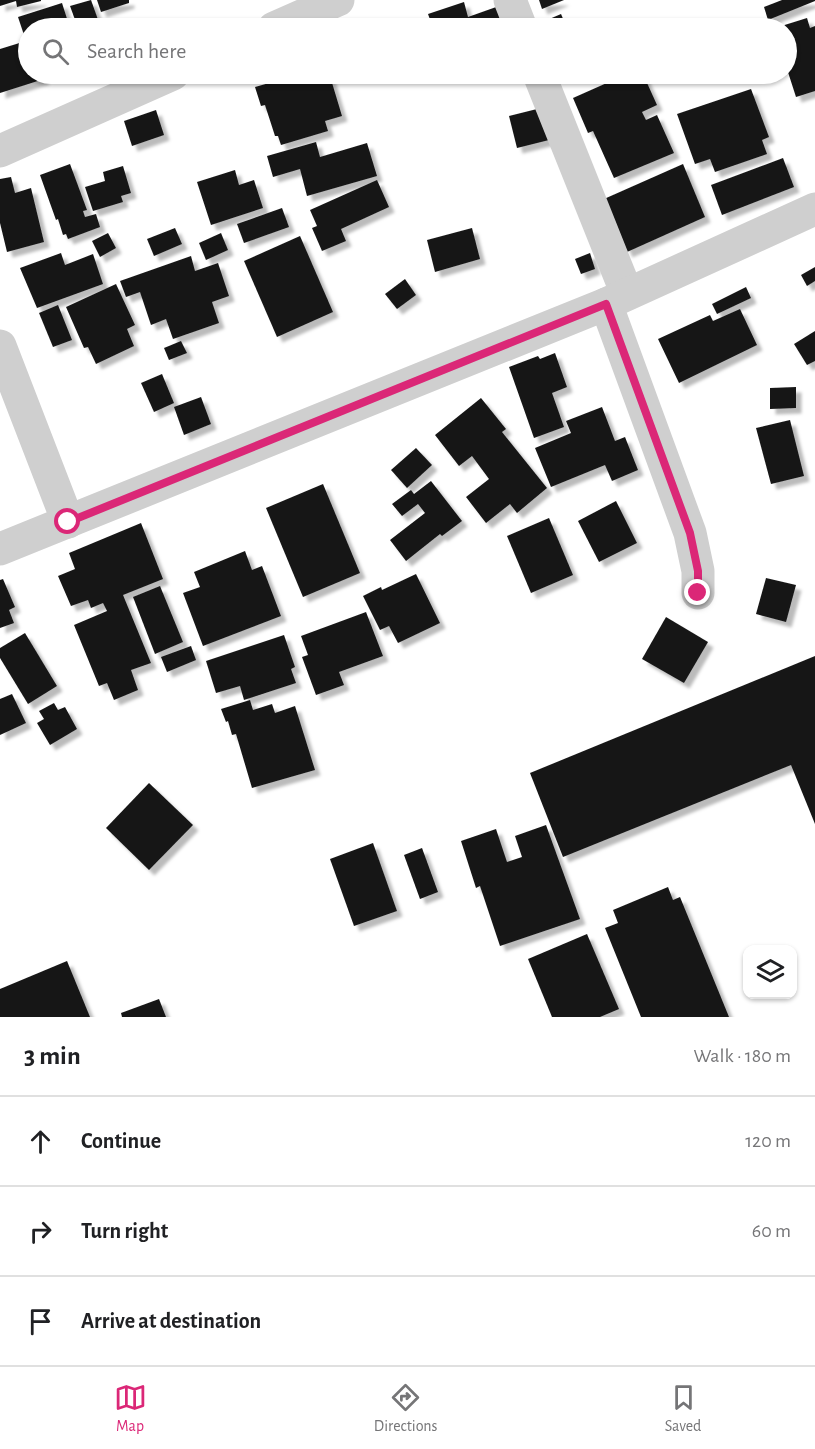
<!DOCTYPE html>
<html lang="en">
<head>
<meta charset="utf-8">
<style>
	:root { --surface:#fff; --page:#f6f6f6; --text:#202124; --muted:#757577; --line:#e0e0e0; --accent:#db2777 }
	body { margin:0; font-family:"Alegreya Sans",sans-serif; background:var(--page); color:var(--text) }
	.controls { position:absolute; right:18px; bottom:18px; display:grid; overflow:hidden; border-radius:12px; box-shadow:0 2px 4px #0004 }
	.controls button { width:54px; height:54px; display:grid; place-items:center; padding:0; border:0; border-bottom:2px solid var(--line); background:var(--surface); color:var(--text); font:30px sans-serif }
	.stop { position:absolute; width:18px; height:18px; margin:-14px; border:4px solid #db2777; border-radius:50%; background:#fff }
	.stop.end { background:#db2777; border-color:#fff; box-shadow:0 2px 6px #0008 }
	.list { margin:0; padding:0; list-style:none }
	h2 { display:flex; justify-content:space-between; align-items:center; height:78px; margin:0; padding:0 24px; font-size:26px }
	h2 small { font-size:20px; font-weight:400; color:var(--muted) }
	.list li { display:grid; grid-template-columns:39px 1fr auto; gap:18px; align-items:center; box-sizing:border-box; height:90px; padding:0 24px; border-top:2px solid var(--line) }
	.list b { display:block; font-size:22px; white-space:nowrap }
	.list em { font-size:20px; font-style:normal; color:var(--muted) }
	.icon { flex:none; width:33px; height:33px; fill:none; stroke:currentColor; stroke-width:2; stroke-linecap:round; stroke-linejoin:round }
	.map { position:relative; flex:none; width:815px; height:1017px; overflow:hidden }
	.search { position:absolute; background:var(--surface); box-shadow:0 2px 4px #0004; left:18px; right:18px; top:18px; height:66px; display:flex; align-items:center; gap:15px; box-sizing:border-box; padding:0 21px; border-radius:33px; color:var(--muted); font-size:22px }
	.sheet { height:348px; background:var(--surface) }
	nav { display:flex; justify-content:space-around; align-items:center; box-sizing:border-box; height:84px; border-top:2px solid var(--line); background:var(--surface); font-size:16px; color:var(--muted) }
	nav a { display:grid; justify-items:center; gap:3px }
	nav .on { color:var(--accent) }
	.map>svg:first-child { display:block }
	.building { fill:#191919; filter:url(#shadow) }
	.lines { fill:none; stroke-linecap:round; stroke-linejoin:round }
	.minor { stroke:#cfcfcf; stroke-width:33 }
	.route { stroke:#db2777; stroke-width:8 }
</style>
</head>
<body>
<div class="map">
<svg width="815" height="1017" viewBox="0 0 815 1017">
	<defs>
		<filter id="shadow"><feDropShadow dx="5.5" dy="5.5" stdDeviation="1.5" flood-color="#0004"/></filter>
	</defs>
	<rect width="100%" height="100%" fill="#fff"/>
	<g class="building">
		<polygon points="0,0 41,0 41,1 17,7 16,1 0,6"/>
		<polygon points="91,0 101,28 78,28 70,6"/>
		<polygon points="97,0 129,0 129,3 101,12"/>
		<polygon points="539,0 564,0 542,9"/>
		<polygon points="782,0 815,0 815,1 768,20 764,7"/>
		<polygon points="464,2 468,17 499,6 506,28 433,28 428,14"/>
		<polygon points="62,3 70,28 28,28 28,74 42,74 44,79 0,93 0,49 26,41 18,17"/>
		<polygon points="561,14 567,28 543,28 540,23"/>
		<polygon points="807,18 810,28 815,26 815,91 796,97 786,66 786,28 775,28"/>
		<polygon points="301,74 309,74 312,82 330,76 342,116 325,121 328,131 281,145 278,136 275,136 265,105 261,106 255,87"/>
		<polygon points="627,74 643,74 657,105 642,112 646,120 657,115 674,153 614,178 593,131 588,133 573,98"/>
		<polygon points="751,89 769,137 762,140 767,154 715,172 710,159 695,164 677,114"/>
		<polygon points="541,108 549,140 517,148 509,116"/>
		<polygon points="156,110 164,135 132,146 124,121"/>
		<polygon points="316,142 320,157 367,143 377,176 307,196 300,169 273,177 267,156"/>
		<polygon points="783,158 794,187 722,215 711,185"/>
		<polygon points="70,164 87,210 83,211 85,217 96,214 100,227 68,239 66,234 63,235 58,219 56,220 40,175"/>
		<polygon points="683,164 705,217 627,252 604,199"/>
		<polygon points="123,166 131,193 121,196 123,202 93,211 85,187 105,181 103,172"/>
		<polygon points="235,170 239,185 254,180 263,208 211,225 197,182"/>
		<polygon points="11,177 15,193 31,188 44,242 7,252 0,223 0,179"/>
		<polygon points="377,180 389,207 341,229 346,241 322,251 312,228 317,226 310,210"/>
		<polygon points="282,208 289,227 244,243 237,224"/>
		<polygon points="175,228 182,244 154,256 147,239"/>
		<polygon points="472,228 480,259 435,272 427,240"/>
		<polygon points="108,233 116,248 100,257 92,241"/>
		<polygon points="221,233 228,250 206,260 199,243"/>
		<polygon points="300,236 333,312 277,337 244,261"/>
		<polygon points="61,253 65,265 93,254 103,284 37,308 20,268"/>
		<polygon points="590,253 595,269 581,274 575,259"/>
		<polygon points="191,256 195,271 218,263 229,296 212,302 219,323 173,339 166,319 151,325 140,292 126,297 120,281"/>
		<polygon points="815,267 815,281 807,286 801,275"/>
		<polygon points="405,279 416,295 397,309 385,294"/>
		<polygon points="116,284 135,325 127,329 134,346 96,364 88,347 84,348 66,307"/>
		<polygon points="746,287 751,298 717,314 712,304"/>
		<polygon points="58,305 72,340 53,347 39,313"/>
		<polygon points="740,309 757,345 679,383 658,339 710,315 713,321"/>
		<polygon points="815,331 815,361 807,365 794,344"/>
		<polygon points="181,341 187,353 169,360 164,348"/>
		<polygon points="555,353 567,387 552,393 564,427 534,438 509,367 538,356 540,359"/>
		<polygon points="162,374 174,403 154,412 141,383"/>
		<polygon points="796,387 796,408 770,409 770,388"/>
		<polygon points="201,397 211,424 184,435 174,407"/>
		<polygon points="481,398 506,429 502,432 547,488 517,513 510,504 486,523 466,497 489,479 472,456 459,466 435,435"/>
		<polygon points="602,407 615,441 625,437 638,470 612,481 605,465 551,487 535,448 571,433 566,421"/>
		<polygon points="790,420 804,476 771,484 756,428"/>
		<polygon points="416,448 432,465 407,488 391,470"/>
		<polygon points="431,481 462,521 442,536 440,534 406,561 390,540 425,513 418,504 402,516 392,504 411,490 414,494"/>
		<polygon points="323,484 360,573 303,597 266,508"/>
		<polygon points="616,501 637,543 599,562 578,521"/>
		<polygon points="549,518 573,575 531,593 507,536"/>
		<polygon points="141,523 163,579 123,595 151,663 131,670 138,690 114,700 107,683 99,686 74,625 107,611 103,603 91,608 88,600 71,606 58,576 75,569 69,553"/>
		<polygon points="245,551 252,570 262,566 281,616 203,646 183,593 200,587 194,572"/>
		<polygon points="416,574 440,623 398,643 389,626 380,630 363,596 381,587 382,590"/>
		<polygon points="766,578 796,585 786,622 756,614"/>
		<polygon points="3,579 15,607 9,610 14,623 0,628 0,580"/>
		<polygon points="160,586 183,642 155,654 133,597"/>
		<polygon points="366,612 383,656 339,672 344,685 316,695 302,657 308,655 301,636"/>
		<polygon points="666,617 708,642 684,683 642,659"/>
		<polygon points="25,633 57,686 28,704 0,658 0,648"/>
		<polygon points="284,635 295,667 291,669 296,683 244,700 240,686 216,693 206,661"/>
		<polygon points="191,646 196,660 167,672 161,657"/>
		<polygon points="815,656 815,824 791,765 563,857 530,773"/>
		<polygon points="12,694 26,723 0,735 0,699"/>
		<polygon points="250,700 253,710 272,704 275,713 295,706 315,770 252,788 236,734 232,735 228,721 226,722 221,709"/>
		<polygon points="54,703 58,710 65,707 77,729 50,745 37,723 44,719 39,711"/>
		<polygon points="149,783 193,825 149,870 106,828"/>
		<polygon points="546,825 580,919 500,946 480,886 476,888 461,841 496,829 507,862 522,857 515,836"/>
		<polygon points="373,843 397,911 354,926 330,859"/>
		<polygon points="422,848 438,892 420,899 404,855"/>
		<polygon points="668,887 673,900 680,897 729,1017 641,1017 605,928 618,923 613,910"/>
		<polygon points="587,934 619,1009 600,1017 552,1017 528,959"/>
		<polygon points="67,961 90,1017 0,1017 0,989"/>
		<polygon points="159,999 166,1017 122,1017 121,1013"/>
	</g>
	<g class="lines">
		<g class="minor">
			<polyline points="510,0 521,28"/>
			<polyline points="274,28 338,0"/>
			<polyline points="539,74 627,294"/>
			<polyline points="0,151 173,74"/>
			<polyline points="606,304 690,533 698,571 698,593"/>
			<polyline points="0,346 68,522"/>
			<polyline points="0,549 606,304 815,209"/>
		</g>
	</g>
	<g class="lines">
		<polyline class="route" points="68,522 606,304 690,533 698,571 698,593"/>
	</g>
</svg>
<div class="controls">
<button><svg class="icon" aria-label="layers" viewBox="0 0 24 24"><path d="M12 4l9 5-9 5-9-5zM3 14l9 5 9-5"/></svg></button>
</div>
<div class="stop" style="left:68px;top:522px"></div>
<div class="stop end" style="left:698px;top:593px"></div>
<div class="search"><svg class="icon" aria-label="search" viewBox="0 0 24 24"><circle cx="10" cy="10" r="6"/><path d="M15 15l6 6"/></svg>Search here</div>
</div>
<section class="sheet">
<h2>3 min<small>Walk · 180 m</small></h2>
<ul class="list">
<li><svg class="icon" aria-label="ahead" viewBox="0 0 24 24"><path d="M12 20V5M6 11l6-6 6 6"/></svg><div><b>Continue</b></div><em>120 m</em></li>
<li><svg class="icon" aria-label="right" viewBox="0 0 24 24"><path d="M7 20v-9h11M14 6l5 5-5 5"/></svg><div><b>Turn right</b></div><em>60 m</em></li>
<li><svg class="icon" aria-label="arrive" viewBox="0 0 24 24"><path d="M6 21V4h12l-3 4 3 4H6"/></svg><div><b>Arrive at destination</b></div></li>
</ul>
</section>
<nav>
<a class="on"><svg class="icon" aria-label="map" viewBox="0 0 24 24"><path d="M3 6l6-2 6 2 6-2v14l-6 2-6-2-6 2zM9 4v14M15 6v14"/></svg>Map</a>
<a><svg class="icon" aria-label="directions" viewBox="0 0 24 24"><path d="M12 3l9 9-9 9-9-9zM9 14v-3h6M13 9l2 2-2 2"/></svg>Directions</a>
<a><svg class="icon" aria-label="saved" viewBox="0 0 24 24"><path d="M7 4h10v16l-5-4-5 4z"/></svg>Saved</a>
</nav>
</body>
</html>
